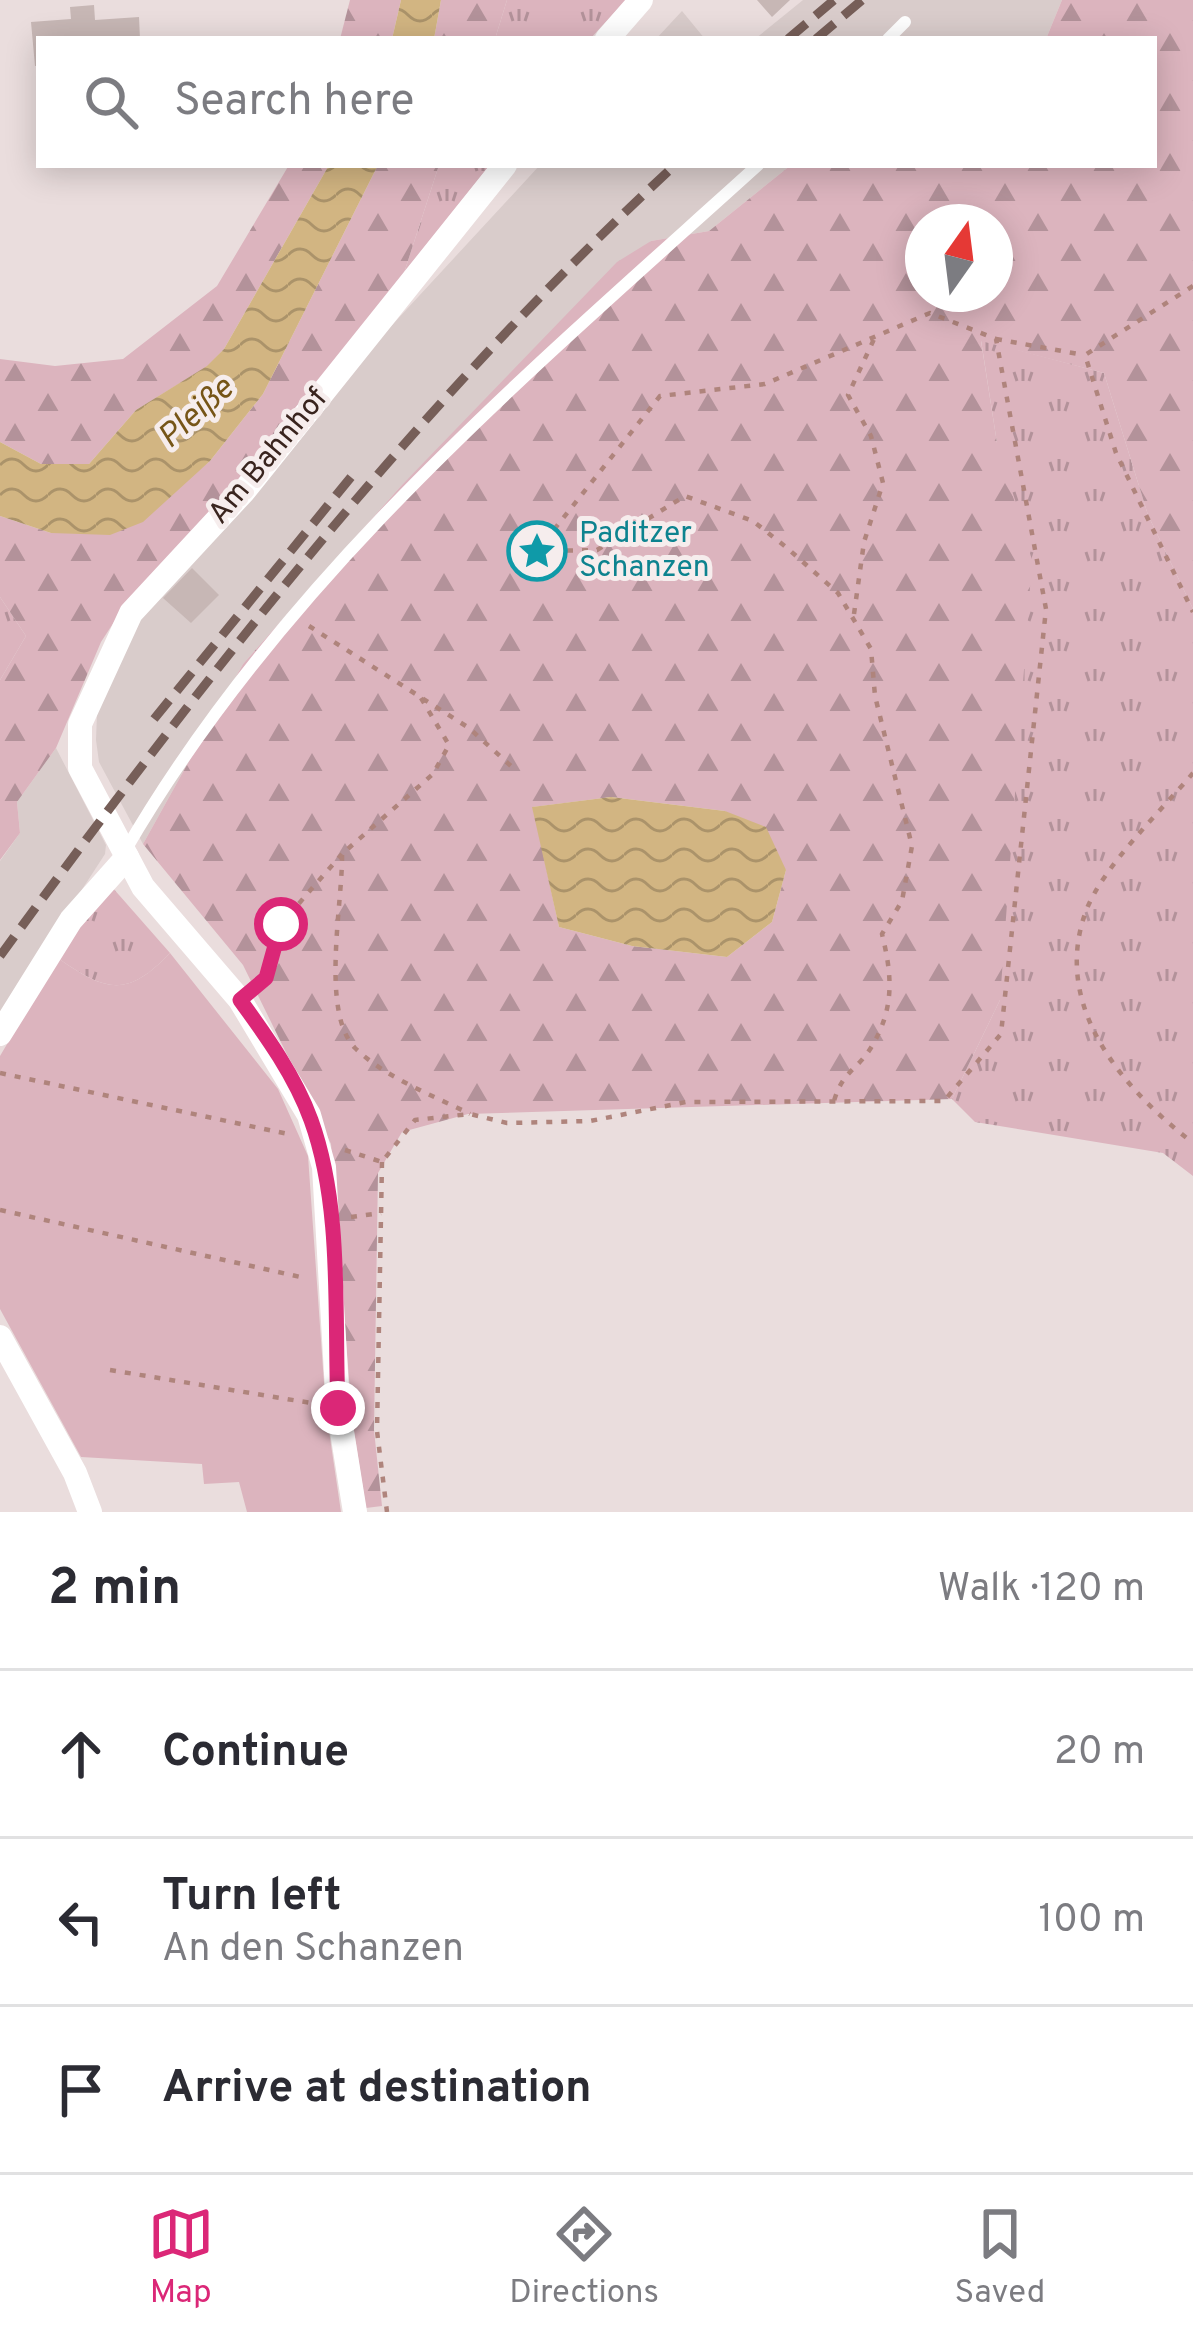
<!DOCTYPE html>
<html lang="en">
<head>
<meta charset="utf-8">
<style>
	:root { --surface:#fff; --page:#f2f2f3; --text:#2b2b33; --muted:#7c7c81; --line:#e1e1e2; --accent:#db2777 }
	body { margin:0; font-family:Overpass,sans-serif; background:var(--page); color:var(--text) }
	.compass { position:absolute; left:905px; top:204px; width:108px; height:108px; border-radius:50%; background:var(--surface); box-shadow:0 6px 30px #0003; rotate:14deg }
	.stop { position:absolute; width:36px; height:36px; margin:-27px; border:9px solid #db2777; border-radius:50%; background:#fff }
	.stop.end { background:#db2777; border-color:#fff; box-shadow:0 3px 12px #0008 }
	.list { margin:0; padding:0; list-style:none }
	h2 { display:flex; justify-content:space-between; align-items:center; height:156px; margin:0; padding:0 48px; font-size:51px }
	h2 small { font-size:39px; font-weight:400; color:var(--muted) }
	.list li { display:grid; grid-template-columns:78px 1fr auto; gap:36px; align-items:center; box-sizing:border-box; height:168px; padding:0 48px; border-top:3px solid var(--line) }
	.list b { display:block; font-size:45px; white-space:nowrap }
	.list p { margin:0; font-size:39px; white-space:nowrap; color:var(--muted) }
	.list em { font-size:39px; font-style:normal; color:var(--muted) }
	.icon { flex:none; width:66px; height:66px; fill:none; stroke:currentColor; stroke-width:2; stroke-linecap:round; stroke-linejoin:round }
	.map { position:relative; flex:none; width:1193px; height:1512px; overflow:hidden }
	.search { position:absolute; background:var(--surface); box-shadow:0 6px 30px #0003; left:36px; right:36px; top:36px; height:132px; display:flex; align-items:center; gap:30px; box-sizing:border-box; padding:0 42px; border-radius:0px; color:var(--muted); font-size:45px }
	.sheet { height:660px; background:var(--surface) }
	nav { display:flex; justify-content:space-around; align-items:center; box-sizing:border-box; height:168px; border-top:3px solid var(--line); background:var(--surface); font-size:33px; color:var(--muted) }
	nav a { display:grid; justify-items:center; gap:6px }
	nav .on { color:var(--accent) }
	.map>svg:first-child { display:block }
	.built { fill:#d9cccb }
	.grass { fill:url(#grass-tufts) }
	.forest { fill:url(#forest-firs); fill-rule:evenodd }
	.garden { fill:#dcb4be }
	.water { fill:url(#water-waves) }
	.building { fill:#c7b7b5 }
	.lines { fill:none; stroke-linecap:round; stroke-linejoin:round }
	.path { stroke:#af847c; stroke-width:4.5; stroke-dasharray:6 9; stroke-linecap:butt }
	.service { stroke:#fff; stroke-width:12 }
	.minor { stroke:#fff; stroke-width:24 }
	.rail { stroke:#765e58; stroke-width:9; stroke-dasharray:24 12; stroke-linecap:butt }
	.route { stroke:#db2777; stroke-width:15 }
	.labels { text-anchor:middle; dominant-baseline:central; stroke-width:10; stroke-linejoin:round; paint-order:stroke }
	.street-label { font-size:30px; fill:#39241e; stroke:#f6eded }
	.culture-label { font-size:30px; fill:#0d838f; stroke:#f6eded; text-anchor:start }
	.water-label { font-size:33px; font-style:italic; fill:#765517; stroke:#f6eded }
</style>
</head>
<body>
<div class="map">
<svg width="1193" height="1512" viewBox="0 0 1193 1512">
	<defs>
		<pattern id="grass-tufts" width="24" height="20" patternUnits="userSpaceOnUse" patternTransform="scale(3)"><rect width="24" height="20" fill="#dcb4be"/><path d="M3 7l-1-3M5 7V3M7 7l1-3M15 17l-1-3M17 17v-4M19 17l1-3" fill="none" stroke="#b3929a"/></pattern>
		<pattern id="forest-firs" width="22" height="20" patternUnits="userSpaceOnUse" patternTransform="scale(3)"><rect width="22" height="20" fill="#dcb4be"/><path d="M5 1l3.5 6h-7zM16 11l3.5 6h-7z" fill="#b3929a"/></pattern>
		<pattern id="water-waves" width="16" height="10" patternUnits="userSpaceOnUse" patternTransform="scale(3)"><rect width="16" height="10" fill="#d2b582"/><path d="M0 5q4-4 8 0t8 0" fill="none" stroke="#ab936a"/></pattern>
	</defs>
	<rect width="100%" height="100%" fill="#eadddd"/>
	<g class="built">
		<polygon points="803,0 1062,0 1046,39 755,39"/>
		<polygon points="682,11 705,39 656,39"/>
		<polygon points="540,165 791,165 709,231 651,241 400,487 243,664 143,844 99,762 96,740 97,714 139,616 382,336"/>
		<polygon points="56,748 106,845 105,854 0,1016 0,861 20,833 17,802"/>
	</g>
	<g class="grass">
		<polygon points="507,0 626,0 590,39 495,39"/>
		<polygon points="439,165 490,165 404,273"/>
		<polygon points="981,340 1104,373 1148,515 1193,609 1193,1176 1163,1153 975,1122 952,1099 1000,1000 997,443"/>
		<polygon points="0,597 26,636 0,680"/>
		<path d="M112,887L170,953C128,997 107,993 58,958L78,925Z"/>
	</g>
	<g class="forest">
		<polygon points="350,0 401,0 392,39 340,39"/>
		<polygon points="441,0 507,0 495,39 434,39"/>
		<path d="M1062,0H1193V609L1148,515L1104,373L981,341L997,443L1032,560L1000,1000L952,1099L468,1114L402,1132L378,1173L374,1430L382,1506L366,1508L352,1418L331,1144L243,965L143,844L243,664L400,487L617,262L651,241L709,231L791,165H1154V39H1046ZM923,222H995V294H923ZM611,797L725,811L786,870L772,922L727,957L632,946L559,927L533,807Z"/>
		<polygon points="289,165 329,165 224,349 208,366 136,410 89,464 41,464 0,442 0,359 55,366 123,359 217,286"/>
		<polygon points="378,165 439,165 404,273 237,484 125,605 101,642 56,748 17,802 20,833 0,860 0,680 26,636 0,597 0,516 51,533 186,481 210,461 263,394"/>
	</g>
	<path class="garden" d="M170,953L278,1089L308,1156L326,1411L341,1512H247L239,1482L204,1484L202,1464L81,1457L0,1309V1056L58,958C107,993 128,997 170,953Z"/>
	<g class="water">
		<polygon points="401,0 441,0 434,39 392,39"/>
		<polygon points="329,165 378,165 263,394 210,461 143,522 110,535 51,533 0,516 0,442 41,464 89,464 136,410 207,366 224,349"/>
		<polygon points="611,797 725,811 766,827 786,870 772,922 727,957 632,946 559,927 532,807"/>
	</g>
	<g class="building">
		<polygon points="757,0 790,0 772,17"/>
		<polygon points="94,5 95,20 139,17 140,39 39,39 39,66 35,66 31,22 71,19 70,7"/>
		<polygon points="192,568 219,595 191,623 163,598"/>
	</g>
	<g class="lines">
		<g class="path">
			<polyline points="1193,286 1085,355 1116,453 1193,612"/>
			<polyline points="996,339 1084,355"/>
			<path d="M537,551L597,550L685,496L753,521L786,547L838,593L871,649L875,696L912,846L902,901L882,934C892,975 895,1007 872,1046C858,1070 843,1070 834,1101"/>
			<polyline points="854,614 864,542 883,483 871,436 848,395 875,337"/>
			<polyline points="309,626 469,728 511,766"/>
			<path d="M421,698L449,745L433,774L342,854C343,902 320,1012 355,1048C386,1078 432,1095 470,1114"/>
			<path d="M1193,773C1162,810 1103,866 1086,911C1051,1006 1122,1088 1193,1143"/>
			<polyline points="260,982 273,962 281,924 342,854"/>
			<polyline points="0,1073 288,1134"/>
			<polyline points="345,1150 382,1162 415,1120 470,1114 507,1123 590,1121 686,1102 944,1101 1001,1034 1046,609 996,339 930,313 765,384 660,396 537,551"/>
			<polyline points="382,1162 377,1431 387,1512"/>
			<polyline points="0,1210 305,1278"/>
			<polyline points="351,1217 381,1213"/>
			<polyline points="110,1370 311,1403"/>
		</g>
		<g class="service">
			<polyline points="888,39 905,22"/>
			<path d="M125,851C283,578 527,374 758,165"/>
		</g>
		<g class="minor">
			<polyline points="607,39 641,0"/>
			<polyline points="0,1034 71,920 127,857"/>
			<polyline points="0,1337 75,1473 90,1512"/>
			<polyline points="355,1512 338,1407 324,1167 309,1115 240,1000 143,887 80,768 80,724 131,613 244,491 505,165"/>
		</g>
		<g class="rail">
			<polyline points="788,39 834,0"/>
			<polyline points="816,39 862,0"/>
			<polyline points="154,719 351,477"/>
			<path d="M0,956C206,675 419,402 675,165"/>
		</g>
	</g>
	<g class="lines">
		<path class="route" d="M281,924L266,978L240,1000C267,1037 295,1076 311,1120C343,1208 334,1316 338,1408"/>
	</g>
	<defs>
		<g id="sight-ring" transform="scale(3)"><circle r="9.5" fill="#f6eded" stroke="#0f9aa8" stroke-width="1.5"/><path d="M0-6L1.8-2.2L6-1.7L2.9 1.2L3.7 5.4L0 3.3L-3.7 5.4L-2.9 1.2L-6-1.7L-1.8-2.2Z" fill="#0f9aa8"/></g>
	</defs>
	<g fill-rule="evenodd">
		<use href="#sight-ring" x="537" y="551"/>
	</g>
	<g class="labels">
		<g class="street-label">
			<text transform="translate(269 457) rotate(-50)">Am Bahnhof</text>
		</g>
		<g class="culture-label">
			<text x="579" y="534">Paditzer<tspan x="579" dy="34">Schanzen</tspan></text>
		</g>
		<g class="water-label">
			<text transform="translate(197 414) rotate(-42)">Pleiße</text>
		</g>
	</g>
</svg>
<svg class="compass" viewBox="-18 -18 36 36"><path d="M0-13l5 13h-10z" fill="#e53935"/><path d="M0 13l5-13h-10z" fill="#7c7c81"/></svg>
<div class="stop" style="left:281px;top:924px"></div>
<div class="stop end" style="left:338px;top:1408px"></div>
<div class="search"><svg class="icon" aria-label="search" viewBox="0 0 24 24"><circle cx="10" cy="10" r="6"/><path d="M15 15l6 6"/></svg>Search here</div>
</div>
<section class="sheet">
<h2>2 min<small>Walk · 120 m</small></h2>
<ul class="list">
<li><svg class="icon" aria-label="ahead" viewBox="0 0 24 24"><path d="M12 20V5M6 11l6-6 6 6"/></svg><div><b>Continue</b></div><em>20 m</em></li>
<li><svg class="icon" aria-label="left" viewBox="0 0 24 24"><path d="M17 20v-9H6M10 6l-5 5 5 5"/></svg><div><b>Turn left</b><p>An den Schanzen</p></div><em>100 m</em></li>
<li><svg class="icon" aria-label="arrive" viewBox="0 0 24 24"><path d="M6 21V4h12l-3 4 3 4H6"/></svg><div><b>Arrive at destination</b></div></li>
</ul>
</section>
<nav>
<a class="on"><svg class="icon" aria-label="map" viewBox="0 0 24 24"><path d="M3 6l6-2 6 2 6-2v14l-6 2-6-2-6 2zM9 4v14M15 6v14"/></svg>Map</a>
<a><svg class="icon" aria-label="directions" viewBox="0 0 24 24"><path d="M12 3l9 9-9 9-9-9zM9 14v-3h6M13 9l2 2-2 2"/></svg>Directions</a>
<a><svg class="icon" aria-label="saved" viewBox="0 0 24 24"><path d="M7 4h10v16l-5-4-5 4z"/></svg>Saved</a>
</nav>
</body>
</html>
